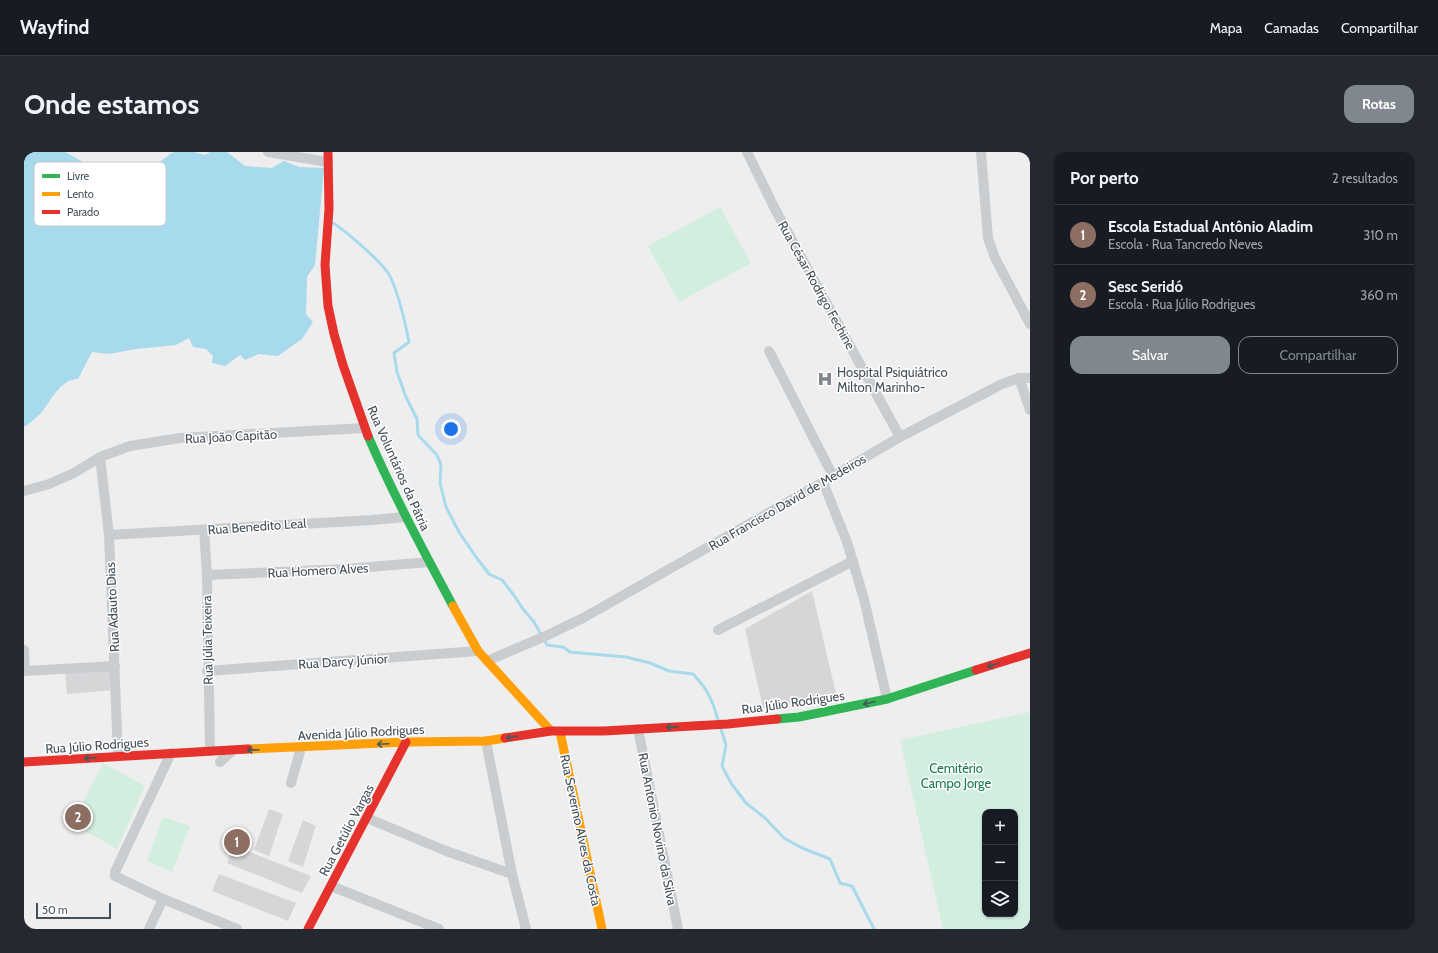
<!DOCTYPE html>
<html lang="pt">
<head>
<meta charset="utf-8">
<style>
	:root { --surface:#171b24; --page:#242831; --text:#f1f3f6; --muted:#9ea1a6; --line:#363941; --accent:#80878e }
	body { margin:0; font-family:Cabin,sans-serif; background:var(--page); color:var(--text) }
	.controls { position:absolute; right:12px; bottom:12px; display:grid; overflow:hidden; border-radius:8px; box-shadow:0 1px 3px #0004 }
	.controls button { width:36px; height:36px; display:grid; place-items:center; padding:0; border:0; border-bottom:1px solid var(--line); background:var(--surface); color:var(--text); font:20px sans-serif }
	.scale { position:absolute; left:12px; bottom:10px; width:75px; box-sizing:border-box; padding-left:4px; border:2px solid #45505b; border-top:0; font-size:11px; line-height:14px; white-space:nowrap; color:#45505b; -webkit-text-stroke:3px #fff; paint-order:stroke }
	.you { position:absolute; left:427px; top:277px; width:14px; height:14px; margin:-10px; border:3px solid #fff; border-radius:50%; background:#1a73e8; box-shadow:0 0 0 6px #1a73e833 }
	.badge { display:grid; place-items:center; width:26px; height:26px; border-radius:50%; background:var(--accent); color:#fff; font-size:13px; font-weight:700 }
	.pin { position:absolute; translate:-50% -50%; border:2px solid #fff; box-shadow:0 1px 4px #0006 }
	.list { margin:0; padding:0; list-style:none }
	h2 { display:flex; justify-content:space-between; align-items:center; height:52px; margin:0; padding:0 16px; font-size:17px }
	h2 small { font-size:13px; font-weight:400; color:var(--muted) }
	.list li { display:grid; grid-template-columns:26px 1fr auto; gap:12px; align-items:center; box-sizing:border-box; height:60px; padding:0 16px; border-top:1px solid var(--line) }
	.list b { display:block; font-size:15px; white-space:nowrap }
	.list p { margin:0; font-size:13px; white-space:nowrap; color:var(--muted) }
	.list em { font-size:13px; font-style:normal; color:var(--muted) }
	.actions { display:flex; gap:8px; padding:12px 16px }
	.actions a { flex:1; padding:9px 0; border:1px solid var(--accent); border-radius:12px; text-align:center; font-size:14px; color:var(--accent) }
	.actions .main { background:var(--accent); color:#fff }
	.icon { flex:none; width:22px; height:22px; fill:none; stroke:currentColor; stroke-width:2; stroke-linecap:round; stroke-linejoin:round }
	.map { position:relative; flex:none; width:1006px; height:777px; overflow:hidden; border-radius:12px }
	header { display:flex; align-items:center; gap:24px; box-sizing:border-box; height:56px; padding:0 20px; background:var(--surface); border-bottom:1px solid var(--line) }
	header strong { font-size:19px }
	nav { display:flex; gap:22px; margin-inline-start:auto; font-size:14px }
	.intro { display:flex; align-items:center; justify-content:space-between; box-sizing:border-box; height:96px; padding:0 24px }
	h1 { margin:0; font-size:28px }
	.button { padding:10px 18px; border-radius:12px; background:var(--accent); color:#fff; font-size:14px; font-weight:700 }
	main { display:flex; gap:24px; padding:0 24px }
	aside { flex:1; background:var(--surface); border-radius:12px; box-shadow:0 1px 3px #0004 }
	.map>svg:first-child { display:block }
	.green { fill:#d2eede; fill-rule:evenodd }
	.water { fill:#a7daec }
	.lines { fill:none; stroke-linecap:round; stroke-linejoin:round }
	.stream { stroke:#a7daec; stroke-width:3 }
	.building { fill:#d6d6d8 }
	.street { stroke:#cacdcf; stroke-width:10 }
	.fast { stroke:#30b455; stroke-width:9 }
	.slow { stroke:#ff9f0a; stroke-width:9 }
	.jam { stroke:#e5322d; stroke-width:9 }
	.oneway { stroke:#435a5a }
	.labels { text-anchor:middle; dominant-baseline:central; stroke-width:3; stroke-linejoin:round; paint-order:stroke }
	.street-label { font-size:13px; fill:#45505b; stroke:#fff }
	.poi-label { font-size:13px; fill:#45505b; stroke:#fff; text-anchor:start }
	.park-label { font-size:13px; fill:#177b4d; stroke:#fff }
	.key { fill:#fff; stroke:#c7cace; stroke-width:1 }
	.key-label { font-size:11px; fill:#45505b }
</style>
</head>
<body>
<header>
<strong>Wayfind</strong>
<nav><a>Mapa</a><a>Camadas</a><a>Compartilhar</a></nav>
</header>
<div class="intro"><h1>Onde estamos</h1><a class="button">Rotas</a></div>
<main>
<div class="map">
<svg width="1006" height="777" viewBox="0 0 1006 777">
	<rect width="100%" height="100%" fill="#efeeee"/>
	<g class="green">
		<polygon points="696,55 727,111 655,150 624,94"/>
		<path d="M1006,560V777H919L876,588ZM961,660H991V762H961Z"/>
		<polygon points="79,611 121,634 93,697 48,672"/>
		<polygon points="139,665 166,674 148,720 123,709"/>
	</g>
	<path class="water" d="M0,0H41L59,10L83,18L107,19L134,11L148,1L151,0H170L181,3L186,0H203L221,14L248,16L260,9L275,15L300,16L291,113L283,125L282,162L289,170L278,187L254,204L235,202L221,208L216,203L201,214L188,211L189,204L182,197L169,195L165,186L152,193L112,197L85,202L68,200L54,227C36,227 27,249 17,261C12,266 6,271 0,275Z"/>
	<g class="lines">
		<g class="stream">
			<path d="M309,71C322,79 360,112 366,124C375,144 381,169 385,190L370,201L373,220L382,245L393,267L394,283L413,303L417,313L416,331L422,355L435,380L452,405L465,422L478,428L489,442L499,457L510,470L523,493L539,495L546,500L602,505L626,511L645,519L669,522C684,538 688,547 694,568"/>
			<polyline points="697,577 702,593 698,614 707,631 722,651 741,666 760,686 778,696 806,707 816,731 828,734 850,777"/>
		</g>
	</g>
	<g class="building">
		<polygon points="788,439 813,546 739,556 721,477"/>
		<polygon points="87,517 89,538 43,542 41,519"/>
		<polygon points="245,657 259,662 245,704 230,698"/>
		<polygon points="279,668 292,674 279,715 264,709"/>
		<polygon points="210,694 287,724 278,741 203,711"/>
		<polygon points="195,722 272,751 264,769 188,739"/>
	</g>
	<g class="lines">
		<g class="street">
			<polyline points="244,0 304,10"/>
			<polyline points="723,0 752,59 876,285"/>
			<polyline points="957,0 964,86 971,106 1006,172"/>
			<polyline points="745,199 809,324"/>
			<polyline points="995,226 1006,258"/>
			<polyline points="76,305 85,383 94,604"/>
			<polyline points="799,330 823,390 840,447 863,547"/>
			<polyline points="0,339 25,332 50,321 76,305 106,294 156,286 340,276"/>
			<polyline points="180,378 183,423 186,599"/>
			<polyline points="85,383 348,368 381,365"/>
			<polyline points="183,423 322,417 405,410"/>
			<polyline points="694,478 829,409"/>
			<polyline points="0,498 1,519"/>
			<polyline points="463,509 524,483 559,466 799,330 876,285 978,232 995,226 1006,226"/>
			<polyline points="0,519 91,514"/>
			<polyline points="183,519 454,499"/>
			<polyline points="614,577 654,777"/>
			<polyline points="462,589 488,722 502,777"/>
			<polyline points="147,601 91,720 91,724 139,747 213,777"/>
			<polyline points="196,610 208,599"/>
			<polyline points="267,631 277,596"/>
			<polyline points="343,666 422,699 488,722"/>
			<polyline points="307,734 415,777"/>
			<polyline points="125,777 139,747"/>
		</g>
		<g class="fast">
			<path d="M344,284C369,342 399,398 429,454"/>
			<polyline points="753,567 775,565 863,547 952,518"/>
		</g>
		<g class="slow">
			<polyline points="429,454 454,499 527,579"/>
			<polyline points="536,580 578,777"/>
			<polyline points="224,597 382,590 462,589 481,586"/>
		</g>
		<g class="jam">
			<polyline points="304,0 305,57 301,113 304,154 310,182 319,213 344,284"/>
			<polyline points="952,518 1006,501"/>
			<polyline points="481,586 527,579 580,579 704,572 753,567"/>
			<polyline points="0,610 224,597"/>
			<polyline points="284,777 382,590"/>
		</g>
	</g>
	<defs><path id="oneway-shaft" d="M-6 0H5M1.5-3L5.5 0L1.5 3" fill="none" stroke-width="1.6" stroke-linecap="round" stroke-linejoin="round"/></defs>
	<g class="oneway">
		<use href="#oneway-shaft" transform="translate(969 513) rotate(162)"/>
		<use href="#oneway-shaft" transform="translate(845 551) rotate(166)"/>
		<use href="#oneway-shaft" transform="translate(648 575) rotate(176)"/>
		<use href="#oneway-shaft" transform="translate(488 585) rotate(172)"/>
		<use href="#oneway-shaft" transform="translate(359 592) rotate(177)"/>
		<use href="#oneway-shaft" transform="translate(229 598) rotate(178)"/>
		<use href="#oneway-shaft" transform="translate(66 606) rotate(176)"/>
	</g>
	<defs>
		<g id="hospital-bare" transform="scale(1.2)"><path d="M-5-5h3v3.5h4V-5h3V5h-3V1.5h-4V5h-3Z" fill="#80878e" stroke="#fff" stroke-width="2.5" paint-order="stroke"/></g>
	</defs>
	<g fill-rule="evenodd">
		<use href="#hospital-bare" x="801" y="227"/>
	</g>
	<g class="labels">
		<g class="street-label">
			<text transform="translate(793 133) rotate(61)">Rua César Rodrigo Fechine</text>
			<text transform="translate(207 284) rotate(-3)">Rua João Capitão</text>
			<text transform="translate(375 316) rotate(66)">Rua Voluntários da Pátria</text>
			<text transform="translate(763 350) rotate(-30)">Rua Francisco David de Medeiros</text>
			<text transform="translate(233 374) rotate(-4)">Rua Benedito Leal</text>
			<text transform="translate(294 418) rotate(-3)">Rua Homero Alves</text>
			<text transform="translate(88 455) rotate(-93)">Rua Adauto Dias</text>
			<text transform="translate(183 488) rotate(-91)">Rua Júlia Teixeira</text>
			<text transform="translate(319 509) rotate(-4)">Rua Darcy Júnior</text>
			<text transform="translate(769 550) rotate(-8)">Rua Júlio Rodrigues</text>
			<text transform="translate(337 580) rotate(-3)">Avenida Júlio Rodrigues</text>
			<text transform="translate(73 593) rotate(-4)">Rua Júlio Rodrigues</text>
			<text transform="translate(634 677) rotate(79)">Rua Antonio Novino da Silva</text>
			<text transform="translate(322 678) rotate(-62)">Rua Getúlio Vargas</text>
			<text transform="translate(557 678) rotate(78)">Rua Severino Alves da Costa</text>
		</g>
		<g class="poi-label">
			<text x="813" y="220">Hospital Psiquiátrico<tspan x="813" dy="15">Milton Marinho-</tspan></text>
		</g>
		<g class="park-label">
			<text x="932" y="616">Cemitério<tspan x="932" dy="15">Campo Jorge</tspan></text>
		</g>
	</g>
	<rect x="10" y="10" width="132" height="64" rx="6" class="key"/>
	<rect x="18" y="22" width="18" height="4" fill="#30b455"/>
	<rect x="18" y="40" width="18" height="4" fill="#ff9f0a"/>
	<rect x="18" y="58" width="18" height="4" fill="#e5322d"/>
	<g class="key-label">
		<text x="43" y="28">Livre</text>
		<text x="43" y="46">Lento</text>
		<text x="43" y="64">Parado</text>
	</g>
</svg>
<div class="controls">
<button>+</button>
<button>−</button>
<button><svg class="icon" aria-label="layers" viewBox="0 0 24 24"><path d="M12 4l9 5-9 5-9-5zM3 14l9 5 9-5"/></svg></button>
</div>
<div class="scale">50 m</div>
<div class="you"></div>
<div class="pin badge" style="left:213px;top:690px;background:#8d6e63">1</div>
<div class="pin badge" style="left:54px;top:665px;background:#8d6e63">2</div>
</div>
<aside>
<h2>Por perto<small>2 resultados</small></h2>
<ul class="list">
<li><span class="badge" style="background:#8d6e63">1</span><div><b>Escola Estadual Antônio Aladim</b><p>Escola · Rua Tancredo Neves</p></div><em>310 m</em></li>
<li><span class="badge" style="background:#8d6e63">2</span><div><b>Sesc Seridó</b><p>Escola · Rua Júlio Rodrigues</p></div><em>360 m</em></li>
</ul>
<div class="actions"><a class="main">Salvar</a><a>Compartilhar</a></div>
</aside>
</main>
</body>
</html>
